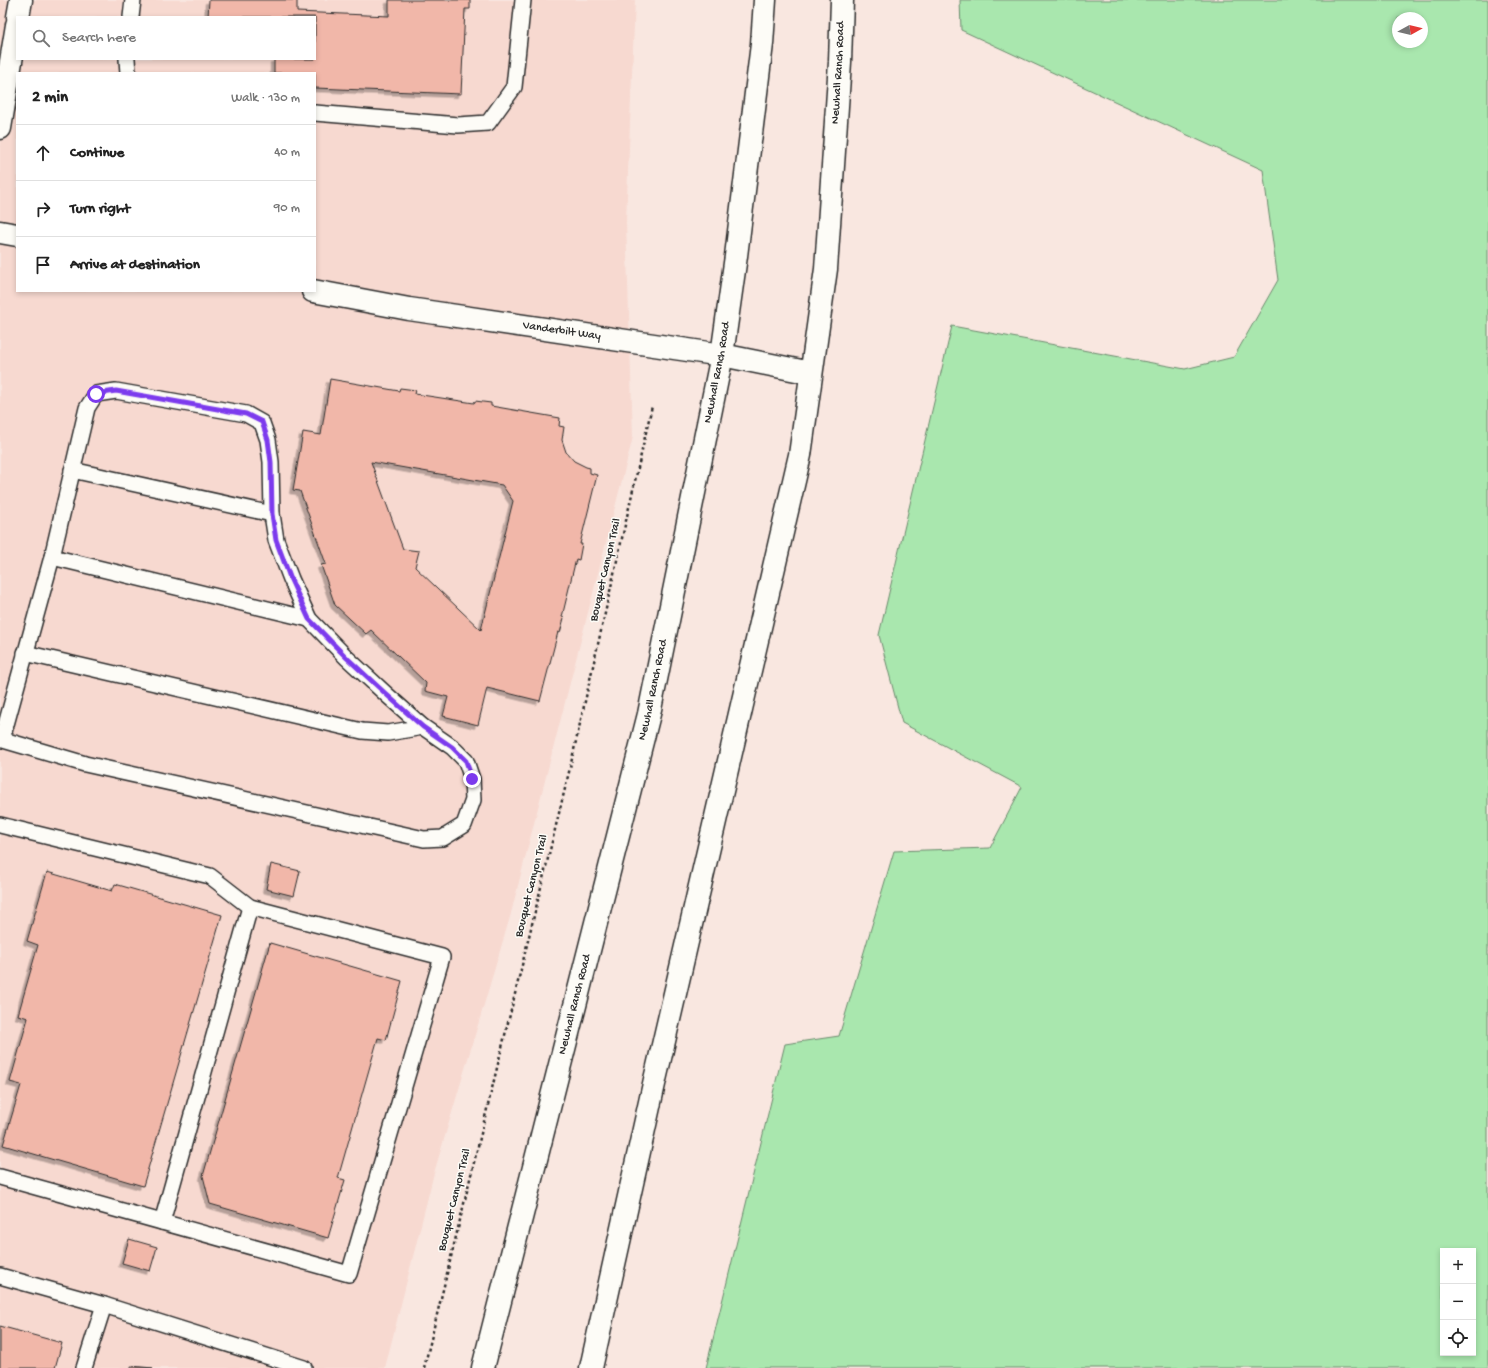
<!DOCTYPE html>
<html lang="en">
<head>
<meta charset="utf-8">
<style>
	:root { --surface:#fff; --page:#f6f6f6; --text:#222; --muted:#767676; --line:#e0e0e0 }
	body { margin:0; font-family:"Gochi Hand",sans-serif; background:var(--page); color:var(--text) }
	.controls { position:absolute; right:12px; bottom:12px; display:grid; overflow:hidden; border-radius:0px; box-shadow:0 2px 6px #0003 }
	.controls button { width:36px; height:36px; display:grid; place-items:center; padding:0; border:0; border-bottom:1px solid var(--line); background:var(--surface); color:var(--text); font:20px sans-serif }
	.compass { position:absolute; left:1392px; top:12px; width:36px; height:36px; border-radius:50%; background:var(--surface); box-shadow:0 2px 6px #0003; rotate:82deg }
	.stop { position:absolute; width:12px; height:12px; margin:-9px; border:3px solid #7c3aed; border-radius:50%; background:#fff }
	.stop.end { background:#7c3aed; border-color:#fff; box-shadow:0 1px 4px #0008 }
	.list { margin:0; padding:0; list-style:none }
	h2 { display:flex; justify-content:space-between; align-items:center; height:52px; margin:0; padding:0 16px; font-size:17px }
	h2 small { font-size:13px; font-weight:400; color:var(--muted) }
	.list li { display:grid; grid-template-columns:26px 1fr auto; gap:12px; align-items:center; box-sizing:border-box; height:56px; padding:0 16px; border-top:1px solid var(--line) }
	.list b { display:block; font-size:15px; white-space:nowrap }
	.list em { font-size:13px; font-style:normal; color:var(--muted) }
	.icon { flex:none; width:22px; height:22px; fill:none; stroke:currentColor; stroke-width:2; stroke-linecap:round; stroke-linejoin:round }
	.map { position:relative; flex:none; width:1488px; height:1368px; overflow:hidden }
	.search { position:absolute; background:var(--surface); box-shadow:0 2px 6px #0003; left:16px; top:16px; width:300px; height:44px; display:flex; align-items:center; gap:10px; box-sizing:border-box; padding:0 14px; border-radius:0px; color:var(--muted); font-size:15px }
	.panel { position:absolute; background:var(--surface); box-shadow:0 2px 6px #0003; left:16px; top:72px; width:300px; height:220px; border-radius:0px }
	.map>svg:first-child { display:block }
	.built { fill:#f7d9d0; fill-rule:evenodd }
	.green { fill:#a9e7ae; stroke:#6a896c; fill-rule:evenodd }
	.building { fill:#f1b7a9; stroke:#2b2b2b; fill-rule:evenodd; filter:url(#shadow) }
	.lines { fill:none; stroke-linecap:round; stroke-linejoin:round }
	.lane-casing { stroke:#2b2b2b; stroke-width:18 }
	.street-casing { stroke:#2b2b2b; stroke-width:25 }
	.secondary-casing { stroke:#2b2b2b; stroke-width:25 }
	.primary-casing { stroke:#2b2b2b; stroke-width:25 }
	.path { stroke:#2b2b2b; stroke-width:2.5; stroke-dasharray:3 3; stroke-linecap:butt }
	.lane { stroke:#fdfcf7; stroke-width:15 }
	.street { stroke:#fdfcf7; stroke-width:22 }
	.secondary { stroke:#fdfcf7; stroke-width:22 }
	.primary { stroke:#fdfcf7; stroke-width:22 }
	.route { stroke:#7c3aed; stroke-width:5 }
	.labels { text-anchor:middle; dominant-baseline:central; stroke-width:3; stroke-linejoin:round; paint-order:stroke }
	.street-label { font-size:12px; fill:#2b2b2b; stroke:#fdfcf7 }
</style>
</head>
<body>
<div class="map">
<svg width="1488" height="1368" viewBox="0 0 1488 1368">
	<defs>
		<filter id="shadow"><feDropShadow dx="-3.5" dy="3.5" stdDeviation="0" flood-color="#0004"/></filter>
	</defs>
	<rect width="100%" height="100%" fill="#f9e7e0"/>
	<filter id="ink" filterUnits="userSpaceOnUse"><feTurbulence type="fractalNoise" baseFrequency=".025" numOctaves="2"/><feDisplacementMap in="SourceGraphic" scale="8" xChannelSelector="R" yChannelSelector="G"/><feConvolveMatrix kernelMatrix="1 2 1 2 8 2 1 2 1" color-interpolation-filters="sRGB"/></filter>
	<g filter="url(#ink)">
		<path class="built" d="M0,0H635L626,222L633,437L510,917L434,1173L385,1368H0ZM17,17H315V59H17ZM17,73H315V291H17Z"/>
		<path class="green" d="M960,0H1488V1368H706L785,1044L839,1036L894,851L990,848L1022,787L902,723L879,635L952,326L1185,369L1234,357L1278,280L1263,170L961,30ZM1398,18H1422V42H1398ZM1443,1251H1473V1353H1443Z"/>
		<g class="building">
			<polygon points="209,0 297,0 297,12 389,16 389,0 470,0 470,9 465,9 461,94 315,88 315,73 274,73 274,59 315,59 315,17 208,17"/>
			<path d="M330,379L399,391L400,388L416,390L415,394L474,403L475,401L491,403V406L560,418L559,426L564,427L562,440L566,452L574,461L586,467L590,468V473L597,475L580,544H582L579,560L576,559L562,617L564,618L560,633L558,632L540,701L487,688L478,725L443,716L448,697L425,691L426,683L371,630L366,634L335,605L321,565L326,564L300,491L293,490L303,432L321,435ZM371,462L502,485L513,501L481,630L415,567L419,551L403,549Z"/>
			<polygon points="271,864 300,871 294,896 266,889"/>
			<polygon points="47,872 112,891 115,884 222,915 143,1186 3,1145 21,1085 10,1082 28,1018 18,1015 38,945 27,941"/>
			<polygon points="270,943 402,981 386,1040 378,1038 338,1178 345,1180 328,1238 210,1204 203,1176"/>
			<polygon points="129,1239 157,1247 150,1271 122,1263"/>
			<polygon points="0,1326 62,1343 55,1368 0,1368"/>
			<polygon points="131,1366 153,1368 131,1368"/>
		</g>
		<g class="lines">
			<g class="lane-casing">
				<g id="lane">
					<polyline points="131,17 133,0"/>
					<polyline points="127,59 128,73"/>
					<polyline points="315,113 458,125 488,123 514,87 523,0"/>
					<polyline points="72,470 272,514"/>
					<polyline points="52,557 309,619"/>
					<polyline points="25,653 362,731 388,733 423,727"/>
					<polyline points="0,739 85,764 424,839 443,838 464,825 473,800 472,779 466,761 452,747 423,727 387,695 347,658 309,619 291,579 276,540 272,514 271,462 268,440 262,423 246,414 116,391 96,394 87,408 52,557 2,739"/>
					<polyline points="0,825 210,876 250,907 442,957 349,1274 0,1177"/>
					<polyline points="162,1222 250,907"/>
					<polyline points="0,1276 104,1305"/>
					<polyline points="84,1368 104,1305 304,1368"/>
				</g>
			</g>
			<g class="street-casing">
				<g id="street">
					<polyline points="18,17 21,0"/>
					<polyline points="0,128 17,25"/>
				</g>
			</g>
			<g class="secondary-casing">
				<g id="secondary">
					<polyline points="0,232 17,235"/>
					<path id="s1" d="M313,291L409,309L722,355L811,373"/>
				</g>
			</g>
			<g class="primary-casing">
				<g id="primary">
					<path id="s2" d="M483,1368L649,714L722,355L736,256L762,44L765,0"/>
					<path id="s3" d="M591,1368L654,1084L800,455L826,269L840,62L842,0"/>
				</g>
			</g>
			<polyline class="path" points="424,1368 569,772 652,406"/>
			<use href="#lane" class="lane"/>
			<use href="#street" class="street"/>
			<use href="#secondary" class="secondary"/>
			<use href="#primary" class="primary"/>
		</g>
	</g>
	<g class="lines" filter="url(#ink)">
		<polyline class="route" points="96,394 116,391 246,414 262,422 268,440 271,462 272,514 276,540 291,580 309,619 347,658 387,695 423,727 452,747 466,761 472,779"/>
	</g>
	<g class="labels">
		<g class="street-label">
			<text stroke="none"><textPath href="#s3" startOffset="1321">Newhall Ranch Road</textPath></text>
			<text stroke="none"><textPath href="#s1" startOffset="252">Vanderbilt Way</textPath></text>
			<text stroke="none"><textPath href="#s2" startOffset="1023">Newhall Ranch Road</textPath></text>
			<text transform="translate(606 570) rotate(-77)">Bouquet Canyon Trail</text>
			<text stroke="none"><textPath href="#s2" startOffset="699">Newhall Ranch Road</textPath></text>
			<text transform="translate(532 886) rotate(-76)">Bouquet Canyon Trail</text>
			<text stroke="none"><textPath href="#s2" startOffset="375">Newhall Ranch Road</textPath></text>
			<text transform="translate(455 1200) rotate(-76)">Bouquet Canyon Trail</text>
		</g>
	</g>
</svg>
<div class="controls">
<button>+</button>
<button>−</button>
<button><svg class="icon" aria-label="locate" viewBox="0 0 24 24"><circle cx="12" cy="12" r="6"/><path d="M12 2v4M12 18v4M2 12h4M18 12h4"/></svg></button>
</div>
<svg class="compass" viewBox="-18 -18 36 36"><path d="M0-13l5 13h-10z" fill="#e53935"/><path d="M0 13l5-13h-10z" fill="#767676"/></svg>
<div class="stop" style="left:96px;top:394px"></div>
<div class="stop end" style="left:472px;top:779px"></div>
<div class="search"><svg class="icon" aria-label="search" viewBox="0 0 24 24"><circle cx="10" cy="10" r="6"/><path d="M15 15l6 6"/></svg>Search here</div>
<section class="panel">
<h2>2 min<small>Walk · 130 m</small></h2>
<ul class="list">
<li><svg class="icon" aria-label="ahead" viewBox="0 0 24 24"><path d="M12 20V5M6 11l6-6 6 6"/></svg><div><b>Continue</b></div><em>40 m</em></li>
<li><svg class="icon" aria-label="right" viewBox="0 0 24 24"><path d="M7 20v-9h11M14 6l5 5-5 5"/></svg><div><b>Turn right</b></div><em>90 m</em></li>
<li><svg class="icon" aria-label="arrive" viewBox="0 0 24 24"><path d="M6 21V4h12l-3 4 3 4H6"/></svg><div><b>Arrive at destination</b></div></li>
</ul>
</section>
</div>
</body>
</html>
